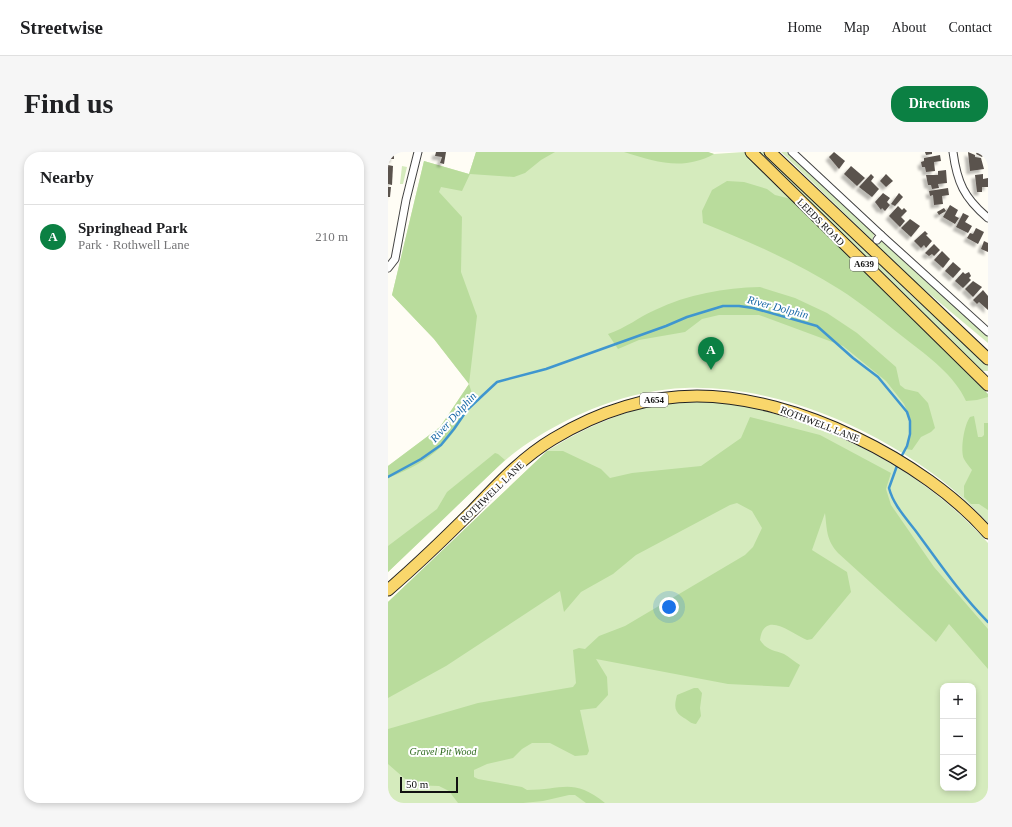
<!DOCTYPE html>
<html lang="en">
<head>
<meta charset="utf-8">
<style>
	:root { --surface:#fff; --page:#f6f6f6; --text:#202124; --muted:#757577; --line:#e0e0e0; --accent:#0b8043 }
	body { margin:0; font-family:Georgia,serif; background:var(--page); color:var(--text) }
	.controls { position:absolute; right:12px; bottom:12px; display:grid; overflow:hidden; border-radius:8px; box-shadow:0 2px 6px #0003 }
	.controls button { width:36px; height:36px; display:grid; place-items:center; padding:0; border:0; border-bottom:1px solid var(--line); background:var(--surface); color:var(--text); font:20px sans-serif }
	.scale { position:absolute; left:12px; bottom:10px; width:58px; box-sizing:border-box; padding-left:4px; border:2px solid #111; border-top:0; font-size:11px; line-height:14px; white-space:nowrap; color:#111; -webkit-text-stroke:3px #fff; paint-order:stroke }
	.you { position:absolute; left:281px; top:455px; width:14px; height:14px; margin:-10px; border:3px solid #fff; border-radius:50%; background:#1a73e8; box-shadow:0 0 0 6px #1a73e833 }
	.badge { display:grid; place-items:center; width:26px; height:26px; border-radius:50%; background:var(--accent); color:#fff; font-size:13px; font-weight:700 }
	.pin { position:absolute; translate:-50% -33px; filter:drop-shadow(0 1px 2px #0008) }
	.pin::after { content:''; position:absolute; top:21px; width:14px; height:12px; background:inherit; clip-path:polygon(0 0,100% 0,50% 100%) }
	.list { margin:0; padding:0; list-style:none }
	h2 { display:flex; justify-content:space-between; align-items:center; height:52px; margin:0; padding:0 16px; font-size:17px }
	h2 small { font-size:13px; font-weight:400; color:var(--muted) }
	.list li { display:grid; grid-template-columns:26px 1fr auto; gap:12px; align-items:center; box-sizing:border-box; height:64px; padding:0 16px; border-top:1px solid var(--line) }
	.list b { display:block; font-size:15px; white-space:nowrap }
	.list p { margin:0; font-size:13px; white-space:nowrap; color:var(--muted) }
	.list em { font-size:13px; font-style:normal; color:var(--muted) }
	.icon { flex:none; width:22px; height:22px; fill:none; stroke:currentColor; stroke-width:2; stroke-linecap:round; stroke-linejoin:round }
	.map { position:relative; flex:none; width:600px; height:651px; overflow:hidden; border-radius:16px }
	header { display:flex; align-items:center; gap:24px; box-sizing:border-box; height:56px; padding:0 20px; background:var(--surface); border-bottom:1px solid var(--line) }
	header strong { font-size:19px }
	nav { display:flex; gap:22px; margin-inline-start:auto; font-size:14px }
	.intro { display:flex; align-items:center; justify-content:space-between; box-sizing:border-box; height:96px; padding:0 24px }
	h1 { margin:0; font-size:28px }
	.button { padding:10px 18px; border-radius:16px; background:var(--accent); color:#fff; font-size:14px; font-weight:700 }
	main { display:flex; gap:24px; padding:0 24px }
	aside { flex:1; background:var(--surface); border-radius:16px; box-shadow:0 2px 6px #0003 }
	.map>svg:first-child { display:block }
	.green { fill:#d5ebbd; fill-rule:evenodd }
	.forest { fill:#b9dc9c }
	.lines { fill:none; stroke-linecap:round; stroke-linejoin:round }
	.stream { stroke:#3f96cf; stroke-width:2.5 }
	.building { fill:#5a524d; filter:url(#shadow) }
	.minor-casing { stroke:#444; stroke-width:9 }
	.primary-casing { stroke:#222; stroke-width:13 }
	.minor { stroke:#fff; stroke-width:7 }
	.primary { stroke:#f9d66b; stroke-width:11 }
	.labels { text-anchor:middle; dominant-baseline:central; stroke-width:4; stroke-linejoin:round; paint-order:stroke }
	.shield { fill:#fff; stroke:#585858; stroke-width:1 }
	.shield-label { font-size:9px; font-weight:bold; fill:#111 }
	.street-label { font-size:10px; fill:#111; stroke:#fff }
	.park-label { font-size:10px; font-style:italic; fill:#2f6b1f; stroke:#fff }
	.water-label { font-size:11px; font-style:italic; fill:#1768a6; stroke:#fff }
</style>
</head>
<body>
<header>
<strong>Streetwise</strong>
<nav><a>Home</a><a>Map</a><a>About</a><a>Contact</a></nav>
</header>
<div class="intro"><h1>Find us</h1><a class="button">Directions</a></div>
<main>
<aside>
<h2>Nearby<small></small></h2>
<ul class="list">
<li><span class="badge">A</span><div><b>Springhead Park</b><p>Park · Rothwell Lane</p></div><em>210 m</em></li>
</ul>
</aside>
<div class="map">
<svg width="600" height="651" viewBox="0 0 600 651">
	<defs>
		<filter id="shadow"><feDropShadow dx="-3.5" dy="3.5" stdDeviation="1" flood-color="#0004"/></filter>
	</defs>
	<rect width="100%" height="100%" fill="#fffdf5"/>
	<g class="green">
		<path d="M88,0H320L326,2L356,0L600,242V371C529,293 403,232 297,236C242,238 185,261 140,291C117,306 98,326 79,344C53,370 26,395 0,420V314L52,275L81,232L46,187L4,143L36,9L81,22Z"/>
		<polygon points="370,0 375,0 525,145 600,214 600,219 592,219"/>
		<polygon points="393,0 399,0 487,81 484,88"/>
		<polygon points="14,14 19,15 15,32 12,32"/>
		<polygon points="492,89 494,89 600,185 600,191 526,129 488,93"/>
		<path d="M312,250C324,251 337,251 349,252C364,254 379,260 393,264C471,287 545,329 600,391V651H0V450L159,299C195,277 232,259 275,252C287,251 300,251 312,250ZM555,534H585V636H555Z"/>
	</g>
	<g class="forest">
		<path d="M88,0H167L153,8L137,21L126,25L82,22L74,39L53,35L51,40L74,65L73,120L89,164L81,232L86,248C60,292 48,307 0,326V314L52,275L81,232L46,187L4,143L36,9L81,22Z"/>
		<path d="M236,0H320L326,2C295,19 268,10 236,0Z"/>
		<path d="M339,29L356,30L379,37L387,43L403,47L600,242V245L589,248L578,249C566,223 541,205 519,188C497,171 475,152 451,137C408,110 362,90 315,71L314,59L324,38Z"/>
		<path d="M372,135L407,146L439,161L469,181L508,215L512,233L517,237L530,240L540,251L547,276L543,280L533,285L524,298L518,297L523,281V268L516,252L498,229L455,194L371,163H331L314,167L297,180L251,188L230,197L220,182C238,176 251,165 267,158C300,142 336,136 372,135Z"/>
		<path d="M586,264L590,285H594L596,283V271H600V358L591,352H583L576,345V334L584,318C581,314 578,311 576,307C572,298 576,273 582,265Z"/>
		<path d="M362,265L432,283L503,321L498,337L503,353L546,415L600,477V517L561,472L548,490L450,401C438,388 439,377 437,361L424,398L459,420L463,440L424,487L419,488C404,482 376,457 372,488C379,499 386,498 396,502C401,505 407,510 412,513L401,535L340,532L208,507L219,525L220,543L208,556L192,558L201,599L199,603L187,604L162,591H144L134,597L125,606L99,612L86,618V625L90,627L134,635L139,638C174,638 185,625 217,651H198L187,643H181L155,649L135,651H70L61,639L51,634L24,633L0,612V577L90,551L185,535L188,531L185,498L191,496L197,497L211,484L237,474L357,403L365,395L374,376L364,359L349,351L342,353L248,403L225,422L193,440L176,460L172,439L58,514L0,546V450L159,299H175L213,317L222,326L244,321L313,314L353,286Z"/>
		<polygon points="107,301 110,302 117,308 0,420 0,394 49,357 59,340"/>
		<path d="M306,536H310L314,541L312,556L313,564L308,572C303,572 300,568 296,566C286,560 286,554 289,543Z"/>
	</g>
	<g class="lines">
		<g class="stream">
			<path d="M510,311L501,336C505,352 517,365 527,378C550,409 572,442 600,470"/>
			<polyline points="0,325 33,307 53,293 66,277 79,258 109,230 158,217 278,174 299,165 335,154 351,154 365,156 429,174 465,206 490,225 519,260 522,269 522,282 519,294 512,307"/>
		</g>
	</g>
	<g class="building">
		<rect x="0" y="0" width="6" height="7"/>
		<polygon points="48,0 58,0 56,12 52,11 54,5 47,4"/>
		<polygon points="446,0 457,9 451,17 441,5"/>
		<polygon points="537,0 544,0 544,2 538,3"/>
		<polygon points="580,0 587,3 587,5 593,6 596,17 582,19"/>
		<polygon points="589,0 596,2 594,5 588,2"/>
		<polygon points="552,3 553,9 546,10 547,19 538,20 537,15 534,15 533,10 536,9 536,6"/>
		<polygon points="0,13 5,14 4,33 0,32"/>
		<polygon points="463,14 477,26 469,34 456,22"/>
		<polygon points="558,18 559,31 550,32 551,36 544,37 543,33 540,33 538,23 550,23 550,19"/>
		<polygon points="483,22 486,25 483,29 491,37 484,45 471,35"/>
		<polygon points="498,22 505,29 498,35 492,29"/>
		<polygon points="595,22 595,27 600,26 600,35 594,35 594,40 589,40 587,23"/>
		<polygon points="0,35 3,35 2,45 0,45"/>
		<polygon points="560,36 561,43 554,44 555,52 546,53 545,43 542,44 541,39"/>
		<polygon points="495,41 502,46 499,50 502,53 497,59 494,56 493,58 487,50"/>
		<polygon points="511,41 515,45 507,54 503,52"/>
		<polygon points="562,53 570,58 567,64 571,66 567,72 555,65"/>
		<polygon points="510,54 514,58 516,56 519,59 513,65 517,69 512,75 501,64"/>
		<polygon points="556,56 558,59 551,63 549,60"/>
		<polygon points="575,61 581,64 577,70 584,74 580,81 568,75"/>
		<polygon points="522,67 532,74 523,85 513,76"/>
		<polygon points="588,76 596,80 590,92 579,86 582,81 585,82"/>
		<polygon points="537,79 540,82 538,83 544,89 538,96 536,93 533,96 526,89"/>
		<polygon points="596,89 600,91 600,100 593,97"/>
		<polygon points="546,92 552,98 546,104 544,102 541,104 537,101"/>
		<polygon points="554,99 562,107 555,116 546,108"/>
		<polygon points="565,110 573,117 565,126 557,119"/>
		<polygon points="575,120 577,122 581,120 583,124 581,126 583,128 575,136 567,129"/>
		<polygon points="585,129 594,135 585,145 577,137"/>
		<polygon points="595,138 600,144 600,158 591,150 589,152 585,148"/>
	</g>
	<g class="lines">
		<g class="minor-casing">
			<g id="minor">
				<polyline points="404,0 493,83 489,88"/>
				<path d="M565,0C569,30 576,46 600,66"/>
				<polyline points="493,83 600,180"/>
				<polyline points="0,116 7,107 18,48 30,0"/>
			</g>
		</g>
		<g class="primary-casing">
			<g id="primary">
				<polyline points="363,0 600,233"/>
				<polyline points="382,0 600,207"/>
				<path d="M0,438C29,413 56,387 83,360C108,334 133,306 165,287C208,261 258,244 309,244C407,244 536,308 600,381"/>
			</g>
		</g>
		<use href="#minor" class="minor"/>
		<use href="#primary" class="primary"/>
	</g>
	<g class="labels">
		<g class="shield">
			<rect x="462" y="105" width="28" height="14" rx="3"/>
			<rect x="252" y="241" width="28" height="14" rx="3"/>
		</g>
		<g class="shield-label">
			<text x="476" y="112">A639</text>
			<text x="266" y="248">A654</text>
		</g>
		<g class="street-label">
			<text transform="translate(433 70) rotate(45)">LEEDS ROAD</text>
			<text transform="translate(432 272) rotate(21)">ROTHWELL LANE</text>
			<text transform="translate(104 340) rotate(-44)">ROTHWELL LANE</text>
		</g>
		<g class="park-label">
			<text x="55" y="599">Gravel Pit Wood</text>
		</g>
		<g class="water-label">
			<text transform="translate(390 155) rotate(15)">River Dolphin</text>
			<text transform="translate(65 265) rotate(-48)">River Dolphin</text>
		</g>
	</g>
</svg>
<div class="controls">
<button>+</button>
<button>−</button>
<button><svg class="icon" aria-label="layers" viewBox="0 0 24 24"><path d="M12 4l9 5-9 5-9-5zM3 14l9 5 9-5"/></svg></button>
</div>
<div class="scale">50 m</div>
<div class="you"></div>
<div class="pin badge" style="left:323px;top:218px">A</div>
</div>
</main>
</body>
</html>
